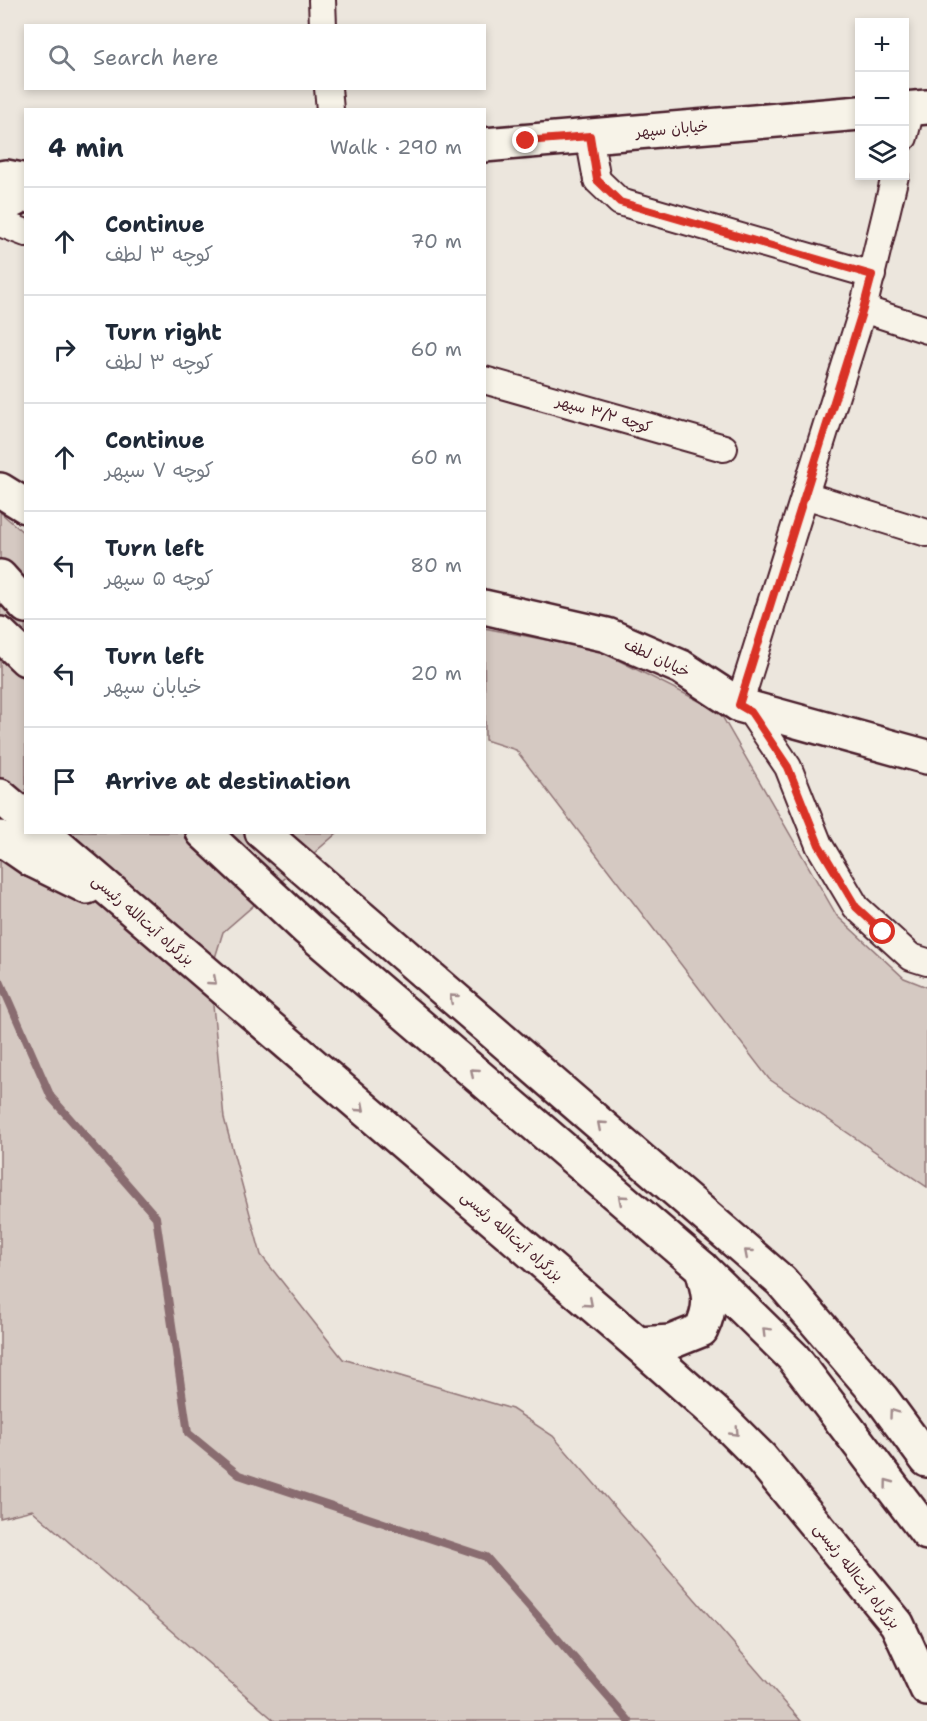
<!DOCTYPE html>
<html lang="en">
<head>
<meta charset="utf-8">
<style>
	:root { --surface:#fff; --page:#f2f2f3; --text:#1f2937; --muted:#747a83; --line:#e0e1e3 }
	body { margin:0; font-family:"Shantell Sans","Playpen Sans Arabic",sans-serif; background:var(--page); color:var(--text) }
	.controls { position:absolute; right:18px; top:18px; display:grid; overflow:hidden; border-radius:0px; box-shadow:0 3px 9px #0003 }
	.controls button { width:54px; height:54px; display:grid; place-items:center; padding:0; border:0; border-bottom:2px solid var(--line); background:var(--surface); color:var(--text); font:30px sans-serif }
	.stop { position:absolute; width:18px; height:18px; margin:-14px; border:4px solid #d93025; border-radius:50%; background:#fff }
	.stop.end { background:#d93025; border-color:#fff; box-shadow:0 2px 6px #0008 }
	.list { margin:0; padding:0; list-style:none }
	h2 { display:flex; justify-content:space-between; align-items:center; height:78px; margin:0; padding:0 24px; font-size:26px }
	h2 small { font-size:20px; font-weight:400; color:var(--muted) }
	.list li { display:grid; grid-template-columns:39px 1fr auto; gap:18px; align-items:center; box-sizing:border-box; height:108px; padding:0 24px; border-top:2px solid var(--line) }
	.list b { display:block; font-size:22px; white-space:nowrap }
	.list p { margin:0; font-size:20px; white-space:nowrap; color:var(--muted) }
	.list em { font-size:20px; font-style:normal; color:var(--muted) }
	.icon { flex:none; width:33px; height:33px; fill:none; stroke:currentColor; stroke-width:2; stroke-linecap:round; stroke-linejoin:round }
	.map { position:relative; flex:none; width:927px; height:1721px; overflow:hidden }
	.search { position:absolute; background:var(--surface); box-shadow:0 3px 9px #0003; left:24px; top:24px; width:462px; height:66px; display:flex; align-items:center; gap:15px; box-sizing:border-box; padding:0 21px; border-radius:0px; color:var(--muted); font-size:22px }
	.panel { position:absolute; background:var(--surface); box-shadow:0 3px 9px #0003; left:24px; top:108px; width:462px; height:726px; border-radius:0px }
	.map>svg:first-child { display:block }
	.grass { fill:#d5c9c2; stroke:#907476; stroke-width:1.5 }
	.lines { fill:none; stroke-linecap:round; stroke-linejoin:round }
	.stream { stroke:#896c6f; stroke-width:8 }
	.street-casing { stroke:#4a1f2b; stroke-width:30 }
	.secondary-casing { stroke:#4a1f2b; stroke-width:38 }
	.highway-casing { stroke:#4a1f2b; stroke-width:38 }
	.street { stroke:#f7f3e8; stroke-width:26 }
	.secondary { stroke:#f7f3e8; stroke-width:33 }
	.highway { stroke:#f7f3e8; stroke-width:33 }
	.oneway { stroke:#a0898a }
	.route { stroke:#d93025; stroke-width:8 }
	.labels { text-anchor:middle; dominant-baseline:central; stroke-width:4.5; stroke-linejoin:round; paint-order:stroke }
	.street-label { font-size:15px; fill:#4a1f2b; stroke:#f7f3e8 }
</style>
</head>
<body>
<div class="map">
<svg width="927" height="1721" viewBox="0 0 927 1721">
	<rect width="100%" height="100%" fill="#ece6dd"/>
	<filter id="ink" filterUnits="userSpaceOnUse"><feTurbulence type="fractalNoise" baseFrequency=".0167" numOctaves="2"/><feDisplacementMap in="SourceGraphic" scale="12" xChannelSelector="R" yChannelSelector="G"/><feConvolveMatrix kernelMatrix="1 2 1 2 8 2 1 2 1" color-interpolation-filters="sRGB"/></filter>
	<g filter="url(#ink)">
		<g class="grass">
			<polygon points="0,512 25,534 26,832 337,833 223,932 210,974 224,1118 261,1255 343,1359 512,1409 553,1436 801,1721 275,1721 32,1510 0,1518"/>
			<polygon points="484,628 598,650 719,711 837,916 904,978 927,987 927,1187 769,1079 516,750 485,740"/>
		</g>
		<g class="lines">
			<polyline class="stream" points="0,981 51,1097 156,1217 188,1433 239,1475 486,1557 629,1721"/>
			<g class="street-casing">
				<g id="street">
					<polyline points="322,0 323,26"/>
					<polyline points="328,88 330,110"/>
					<polyline points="589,136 597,180 620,202 872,275"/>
					<polyline points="904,137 911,109"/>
					<polyline points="895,176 863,309 739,705 751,712 788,767 819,845 856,907 911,957 927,962"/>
					<polyline points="0,223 26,233"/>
					<polyline points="863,309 927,330"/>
					<polyline points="484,380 724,448"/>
					<polyline points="805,495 927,533"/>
				</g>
			</g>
			<g class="secondary-casing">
				<g id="secondary">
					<polyline points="904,109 927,107"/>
					<polyline points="484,145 860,113"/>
					<polyline points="0,178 6,177 26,181"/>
					<polyline points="0,203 8,203 26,194"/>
					<polyline points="0,490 26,506"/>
					<polyline points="0,577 26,606"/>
					<polyline points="484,607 607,635 681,667 739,705 927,757"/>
					<polyline points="262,832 781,1281 882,1399 927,1460"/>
					<polyline points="0,838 32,860"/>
				</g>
			</g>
			<g class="highway-casing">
				<g id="highway">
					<polyline points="0,634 26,659"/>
					<polyline points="0,796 26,818"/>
					<polyline points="42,832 638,1344 721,1418 761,1458 897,1624 927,1689"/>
					<polyline points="203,832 307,929 702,1268 793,1357 927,1533"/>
					<polyline points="32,860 87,887"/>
					<path d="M638,1344L671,1342L701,1330C713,1305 709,1294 702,1268"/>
				</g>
			</g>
			<use href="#street" class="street"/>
			<use href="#secondary" class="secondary"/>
			<use href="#highway" class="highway"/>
		</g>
		<defs><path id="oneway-chevron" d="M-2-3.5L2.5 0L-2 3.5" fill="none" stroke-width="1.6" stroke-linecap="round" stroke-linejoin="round" transform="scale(1.5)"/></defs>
		<g class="oneway">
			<use href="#oneway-chevron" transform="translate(213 981) rotate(41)"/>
			<use href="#oneway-chevron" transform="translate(453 998) rotate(-139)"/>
			<use href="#oneway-chevron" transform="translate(474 1072) rotate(-139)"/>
			<use href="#oneway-chevron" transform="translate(361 1108) rotate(41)"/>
			<use href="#oneway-chevron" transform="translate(601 1125) rotate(-139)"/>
			<use href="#oneway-chevron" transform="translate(622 1199) rotate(-139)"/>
			<use href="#oneway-chevron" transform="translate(748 1253) rotate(-139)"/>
			<use href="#oneway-chevron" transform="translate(589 1303) rotate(41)"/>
			<use href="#oneway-chevron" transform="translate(766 1331) rotate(-135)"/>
			<use href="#oneway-chevron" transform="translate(893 1413) rotate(-126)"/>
			<use href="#oneway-chevron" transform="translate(735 1432) rotate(46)"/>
			<use href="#oneway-chevron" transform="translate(888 1483) rotate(-127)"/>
		</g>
	</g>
	<g class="lines" filter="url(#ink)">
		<polyline class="route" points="526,141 590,136 597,180 620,202 872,275 863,309 739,705 751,712 788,767 819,845 856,907 883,932"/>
	</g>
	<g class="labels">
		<g class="street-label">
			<text transform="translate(672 129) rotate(-5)">خیابان سپهر</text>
			<text transform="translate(604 414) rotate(16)">کوچه ۳/۲ سپهر</text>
			<text transform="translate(657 658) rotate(25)">خیابان لطف</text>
			<text transform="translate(143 920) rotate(41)">بزرگراه آیت‌الله رئیسی</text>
			<text transform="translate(512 1236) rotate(41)">بزرگراه آیت‌الله رئیسی</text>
			<text transform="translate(857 1576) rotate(52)">بزرگراه آیت‌الله رئیسی</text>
		</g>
	</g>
</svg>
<div class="controls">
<button>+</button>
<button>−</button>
<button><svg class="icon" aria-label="layers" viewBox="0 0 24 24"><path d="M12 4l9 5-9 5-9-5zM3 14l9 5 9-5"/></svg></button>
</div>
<div class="stop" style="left:883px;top:932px"></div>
<div class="stop end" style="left:526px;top:141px"></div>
<div class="search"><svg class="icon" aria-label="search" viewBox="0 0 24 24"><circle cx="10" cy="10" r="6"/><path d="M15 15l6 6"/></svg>Search here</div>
<section class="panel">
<h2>4 min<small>Walk · 290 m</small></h2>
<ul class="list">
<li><svg class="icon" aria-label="ahead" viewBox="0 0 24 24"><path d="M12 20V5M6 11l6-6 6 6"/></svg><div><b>Continue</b><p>کوچه ۳ لطف</p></div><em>70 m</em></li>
<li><svg class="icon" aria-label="right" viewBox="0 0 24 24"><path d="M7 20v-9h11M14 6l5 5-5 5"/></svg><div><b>Turn right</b><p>کوچه ۳ لطف</p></div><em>60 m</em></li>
<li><svg class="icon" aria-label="ahead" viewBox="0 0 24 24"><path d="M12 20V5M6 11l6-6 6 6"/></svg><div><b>Continue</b><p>کوچه ۷ سپهر</p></div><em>60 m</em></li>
<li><svg class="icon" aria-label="left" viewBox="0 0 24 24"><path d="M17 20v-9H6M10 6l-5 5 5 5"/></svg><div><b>Turn left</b><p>کوچه ۵ سپهر</p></div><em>80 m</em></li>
<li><svg class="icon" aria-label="left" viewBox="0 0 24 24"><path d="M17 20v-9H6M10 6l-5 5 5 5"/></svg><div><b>Turn left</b><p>خیابان سپهر</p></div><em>20 m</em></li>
<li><svg class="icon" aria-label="arrive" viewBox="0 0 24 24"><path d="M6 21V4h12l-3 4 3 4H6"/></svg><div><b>Arrive at destination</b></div></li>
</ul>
</section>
</div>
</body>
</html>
